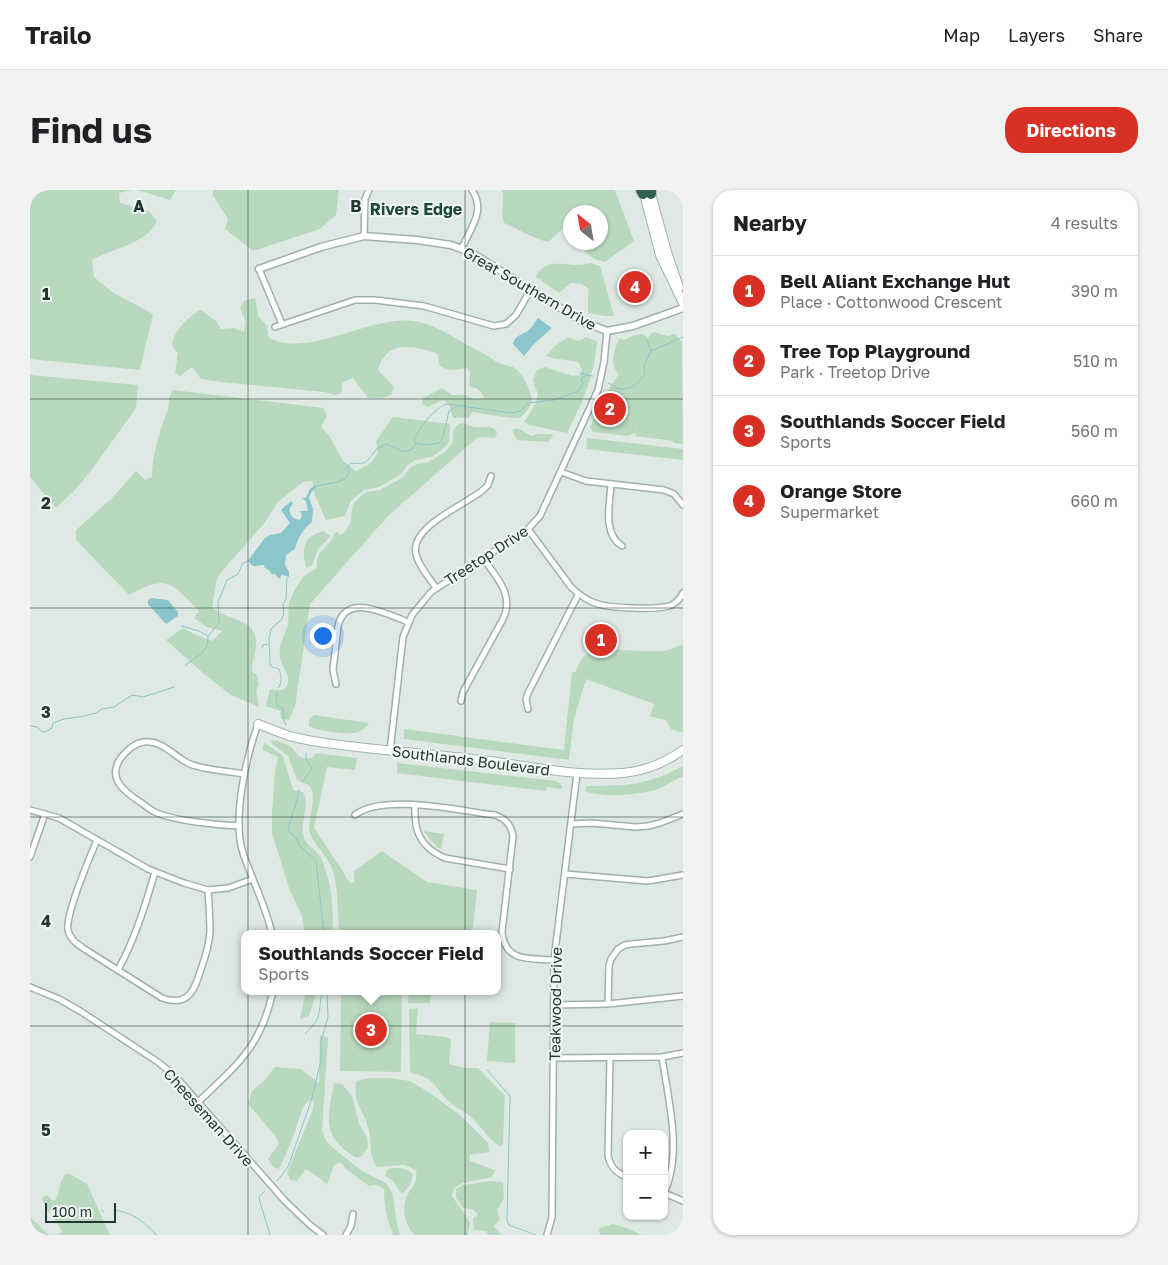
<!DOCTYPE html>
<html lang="en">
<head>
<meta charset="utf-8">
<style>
	:root { --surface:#fff; --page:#f2f2f2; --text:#202124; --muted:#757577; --line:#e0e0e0; --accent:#d93025 }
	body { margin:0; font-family:"Golos Text",sans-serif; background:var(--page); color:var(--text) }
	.controls { position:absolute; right:15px; bottom:15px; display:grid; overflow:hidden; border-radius:10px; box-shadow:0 1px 4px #0004 }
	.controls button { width:45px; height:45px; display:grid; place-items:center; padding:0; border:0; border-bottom:1px solid var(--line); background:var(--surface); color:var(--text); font:25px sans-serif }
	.compass { position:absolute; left:533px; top:15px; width:45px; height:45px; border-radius:50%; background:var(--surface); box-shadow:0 1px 4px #0004; rotate:329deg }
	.scale { position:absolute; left:15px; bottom:12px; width:71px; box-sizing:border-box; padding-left:5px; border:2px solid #213830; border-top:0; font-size:14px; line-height:18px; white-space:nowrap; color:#213830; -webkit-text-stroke:4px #eff6f2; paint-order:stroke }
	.you { position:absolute; left:292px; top:445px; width:18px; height:18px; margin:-12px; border:4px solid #fff; border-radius:50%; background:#1a73e8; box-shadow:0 0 0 8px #1a73e833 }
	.badge { display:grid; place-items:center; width:32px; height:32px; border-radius:50%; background:var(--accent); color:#fff; font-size:16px; font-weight:700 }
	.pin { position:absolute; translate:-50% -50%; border:2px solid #fff; box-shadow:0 1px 5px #0006 }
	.popup { position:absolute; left:211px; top:740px; width:260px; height:65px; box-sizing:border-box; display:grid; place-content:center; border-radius:10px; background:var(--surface); filter:drop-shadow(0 1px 4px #0005); font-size:16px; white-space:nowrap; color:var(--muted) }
	.popup b { font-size:19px; color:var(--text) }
	.popup::after { content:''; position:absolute; left:50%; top:100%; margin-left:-10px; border:10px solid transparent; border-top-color:var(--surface) }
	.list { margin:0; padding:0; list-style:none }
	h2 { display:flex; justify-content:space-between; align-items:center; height:65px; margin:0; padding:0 20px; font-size:21px }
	h2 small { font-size:16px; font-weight:400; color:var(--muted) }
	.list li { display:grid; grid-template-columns:32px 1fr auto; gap:15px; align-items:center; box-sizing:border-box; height:70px; padding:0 20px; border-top:1px solid var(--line) }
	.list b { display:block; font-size:19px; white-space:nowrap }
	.list p { margin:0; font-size:16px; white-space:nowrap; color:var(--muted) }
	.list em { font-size:16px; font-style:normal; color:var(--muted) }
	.map { position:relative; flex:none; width:653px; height:1045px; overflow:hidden; border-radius:20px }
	header { display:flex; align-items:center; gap:30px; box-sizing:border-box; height:70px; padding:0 25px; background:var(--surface); border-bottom:1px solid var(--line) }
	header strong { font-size:24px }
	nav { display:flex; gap:28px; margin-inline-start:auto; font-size:18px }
	.intro { display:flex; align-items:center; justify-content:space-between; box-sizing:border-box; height:120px; padding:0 30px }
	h1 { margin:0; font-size:35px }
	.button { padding:12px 22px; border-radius:20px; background:var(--accent); color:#fff; font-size:18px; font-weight:700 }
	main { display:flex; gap:30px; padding:0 30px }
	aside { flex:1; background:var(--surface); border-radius:20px; box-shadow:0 1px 4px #0004 }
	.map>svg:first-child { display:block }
	.green { fill:#b9d9bf }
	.water { fill:#8ac6cb }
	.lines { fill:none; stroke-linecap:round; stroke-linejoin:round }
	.stream { stroke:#8ac6cb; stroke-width:1 }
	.minor-casing { stroke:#a2b0aa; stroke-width:8 }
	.tertiary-casing { stroke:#a2b0aa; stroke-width:9 }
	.secondary-casing { stroke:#9fb4ab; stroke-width:10 }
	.motorway-casing { stroke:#bcc3c1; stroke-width:12 }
	.minor { stroke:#fff; stroke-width:5 }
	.tertiary { stroke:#fff; stroke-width:6 }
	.secondary { stroke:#fff; stroke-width:8 }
	.motorway { stroke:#2f6253; stroke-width:10 }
	.grid { fill:none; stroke:#213830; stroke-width:1; stroke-opacity:0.55 }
	.labels { text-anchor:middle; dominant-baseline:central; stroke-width:4; stroke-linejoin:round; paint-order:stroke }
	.street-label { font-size:15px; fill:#213830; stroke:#eff6f2 }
	.neighbourhood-label { font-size:16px; font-weight:bold; fill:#1f483b; stroke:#eff6f2 }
	.grid-label { font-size:16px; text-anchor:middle; font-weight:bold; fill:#213830; stroke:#eff6f2; stroke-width:4; stroke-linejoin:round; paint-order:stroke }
</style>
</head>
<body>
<header>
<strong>Trailo</strong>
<nav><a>Map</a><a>Layers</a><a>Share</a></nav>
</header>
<div class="intro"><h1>Find us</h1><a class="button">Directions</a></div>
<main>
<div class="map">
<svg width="653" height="1045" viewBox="0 0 653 1045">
	<rect width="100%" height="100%" fill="#dfe9e4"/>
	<g class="green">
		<path d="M0,0H102L89,3L90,13L119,21L127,31C117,54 83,58 62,70L64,87L82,102L123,124L110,180L0,169Z"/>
		<polygon points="108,0 146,0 140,10"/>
		<polygon points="183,0 309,0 306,25 290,39 223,61 195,39 198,29 183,6"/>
		<path d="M472,0H585L604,51L575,72L564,69L555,62L554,53L570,52V22H540V33L518,52C504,49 488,39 474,33C470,22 475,12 472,0Z"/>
		<path d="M561,73L570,76L584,126H575L558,123V105L559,99L551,94L541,93L529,103L506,87C513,70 530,74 545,75C551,75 556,74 561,73Z"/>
		<path d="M225,108L229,127L237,136L238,147C276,170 338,126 382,131C406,133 428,151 449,161C457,164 463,171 471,174C475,176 479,175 483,177C488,180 493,186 495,191C504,208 504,215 490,228H480L442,222L439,228H423L419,214L413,210L398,217L392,214L393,208L412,198L422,205H435L444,209L455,208L448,199L439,196L440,183L438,178L424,180L416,179L410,176L407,163C382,156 357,149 348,180L364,197L361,205L351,208H338L323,188L312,193V203L304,205L294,202L191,192L171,189L162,177L150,186L145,183L148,163C146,161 144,159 143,156C140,144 161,124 171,120L186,131L191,139L204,138L214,142L216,132L210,118L214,111Z"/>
		<path d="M625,142L637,146L645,144L652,152L653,254L643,253V251L605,246L608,223L605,243L597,246L563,242L560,237L569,217L574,218V221L581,212L577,216L571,212L589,184C579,176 584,158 590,148L594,150L602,146L613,144L618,148L621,143Z"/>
		<path d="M538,147C545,151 549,152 556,147L567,151C564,188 553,211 537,243L499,235L494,232L506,213L508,204L504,195L503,190L507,180L515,177L543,186L550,185L552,179L548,172L523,168L516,166L526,155Z"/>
		<polygon points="0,185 108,195 106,218 63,278 44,301 26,318 0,287"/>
		<path d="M143,200L294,218L297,226L291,236L300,247L313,271L326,281L340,274L348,263L346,251L363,227L420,234L419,252L416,256L402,267L385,270L378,275L370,285L349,297L334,300L321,311L315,326L296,330L285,306L282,291L273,292L248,312L233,335L200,372L187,388L182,417C195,430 224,428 226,450C227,460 222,471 222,481L227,485L229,495L226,500L229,517L201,505L174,484L136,450L153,438L166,445L182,451L192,441L177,437L164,428L169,421C142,392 136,384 99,405L46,350V340L81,309L106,281L115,290L122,287C122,265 129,243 137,222C140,214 137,208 143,200Z"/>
		<path d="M430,233C436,233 441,237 447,237C457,238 460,234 467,242L465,248L448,247L359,325L280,414L265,517L259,530L251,529L250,521L236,516L240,499C248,500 255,503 258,492C260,484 250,475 250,467C248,456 254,447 257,437C260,430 257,421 259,414C261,406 268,393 273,387C277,383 283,380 287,378C285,359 300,358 305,343L308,342L310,345L315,342L320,334L323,314L332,305L337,302L350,300L372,288L381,277L387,274L399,272L416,261L423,252V241L426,236Z"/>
		<polygon points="487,238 502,246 507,244 523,244 522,248 518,252 487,250 482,240"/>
		<polygon points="557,248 653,259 653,270 556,259"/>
		<path d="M293,341L301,346L288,359L282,375L276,378C272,357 272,348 293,341Z"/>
		<path d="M653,454V543L641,539L636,530L620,526L624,514L556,489L544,529L539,570L374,549V539L534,560L542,482H546C548,475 551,467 559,463C573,456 613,463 630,461C638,461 646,457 653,454Z"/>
		<path d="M284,525L339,533C329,551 302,541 285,539L279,536V530Z"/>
		<path d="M241,550C247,551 256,553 261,557C270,566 267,569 282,568L286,563L327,568L325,580L297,577L284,638L314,683L317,689L320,693L324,692V681L352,661L397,692L447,700L443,738L437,744H310C306,720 310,698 301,676C296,664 284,655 280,643C276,632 290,603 278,595C275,593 270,592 267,590L258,566L242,554Z"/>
		<path d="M235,553L253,566L263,600L273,602C280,615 271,629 273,644C276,657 283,656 289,665C292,668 294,675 295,679C304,703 302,719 303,744H275L272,726L260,701L242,643V623L245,581L248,567L233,560V556Z"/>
		<polygon points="367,573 526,591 530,593 532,597 531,599 517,597 516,601 367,583"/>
		<path d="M653,576V586C644,590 634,597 625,600C606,605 573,608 555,601L557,596C595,596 619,595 653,576Z"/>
		<polygon points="393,641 414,644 411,659 407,657"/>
		<polygon points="276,801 287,801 279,826 270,829"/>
		<polygon points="311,801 372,801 371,882 310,881"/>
		<polygon points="379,801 400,801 400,813 378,813"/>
		<path d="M388,818L386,844L416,847L421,850L419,874L435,878H448L475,906L473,954L471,957C458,949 452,937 441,927C435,921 425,918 419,912C403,896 405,887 380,883L379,819Z"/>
		<polygon points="460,832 485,833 485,873 457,871"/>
		<path d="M290,845L298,848L292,941L297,952L308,962L332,981L356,993L363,1004L366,1029L370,1045H363C357,1030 354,1015 354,999L346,995L339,996L316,979L311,972L304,975L297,995L291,989L276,979L267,991L260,990L257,983L283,919L284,912L279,910L273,917L260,955L249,979L243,977L238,969L249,954L246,947L218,914L222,901L235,890L245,877L271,879L289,893Z"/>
		<path d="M340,888H360L380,891L400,903L430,925L458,953L460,962L440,965V971L465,980L462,987L433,993L424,998L422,1006L440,1032L438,1045H384C375,1034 371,1019 377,1006C383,994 388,994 386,980L374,975L347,977C338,964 342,954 339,940C334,920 323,916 326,891Z"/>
		<path d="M304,893L312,894L322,906L329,933L337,948L338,957L332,966L327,968C292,949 297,927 304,893Z"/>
		<path d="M362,978C371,978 377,978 383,984L380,995L372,1004L362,990L355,986L357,980Z"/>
		<polygon points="35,984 40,984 57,994 80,1045 25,1045 33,1042 16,1018 12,1008 17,1005 23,1011 27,1008 31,992"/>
		<polygon points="462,991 473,992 474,1008 467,1020 470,1030 464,1036 471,1045 458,1045 456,1041 444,1040 443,1028 448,1025 443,1019 433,1018 426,1008 426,999 433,995"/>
		<polygon points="0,1027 19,1045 0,1045"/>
		<polygon points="583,1034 600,1039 611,1045 570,1045 569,1038"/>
	</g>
	<g class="water">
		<path d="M508,128L522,138L503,155L494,166L483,154C485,144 495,145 501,138C504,135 505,131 508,128Z"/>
		<path d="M285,295L287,296L281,303L279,308L283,319L282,332C274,338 267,349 265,359L256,365L255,375L259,382V387L252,385L249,389L245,384H241L240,381L234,377V375L223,376L218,371L234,349L240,345L251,343L260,333L251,320L261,311L263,313L259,320C261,326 263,329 270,330L272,325L270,321H278L276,311L272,308H276L280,299Z"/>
		<polygon points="121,408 138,410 148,422 148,426 136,434 118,414 118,410"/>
	</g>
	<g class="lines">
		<g class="stream">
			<polyline points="617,150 621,161"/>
			<polyline points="550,183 557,185"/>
			<path d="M578,193C582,194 585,198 590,199C600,201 610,192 615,184L614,175L621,161L653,147"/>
			<path d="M386,254L384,250C389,238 404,218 417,214L482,223L491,221L498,213L524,210L549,201L553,193L551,188L557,185L563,186"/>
			<path d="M287,296L308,292L316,288L319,283L318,276L321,273C337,275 336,272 346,260C348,258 353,256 357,254L374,262L382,259L387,253L396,255L409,253L412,250L419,221L427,216"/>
			<polyline points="151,436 169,441 178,446"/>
			<polyline points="232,458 233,455 238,454"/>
			<path d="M155,476C166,465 179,465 178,446L189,433L188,412L197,390L208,384L213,373L218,371"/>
			<path d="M248,498C253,492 251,485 249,479L242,477L240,474L239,449L241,439L251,430L254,424L253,415L256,409L257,388"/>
			<polyline points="247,502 246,510 248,516 253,519 254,531 256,535"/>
			<polyline points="0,536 7,537 12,542 17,541 22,538 23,533 34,529 54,526 66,523 72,519 84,517 102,505 113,507 144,497"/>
			<polyline points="272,592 282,579 276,569 276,563"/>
			<path d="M269,600C267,614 261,626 258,640L267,649L269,655L286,671L294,744"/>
			<path d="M275,844C280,838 286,834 288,827C291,818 289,811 293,801"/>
			<polyline points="457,880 480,906 477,1030 479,1035 506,1045"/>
			<polyline points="247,991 258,977 282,908 291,870 291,851 298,827 297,801"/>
			<polyline points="235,1001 229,1007 230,1012 240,1045"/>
			<polyline points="72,1020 73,1022"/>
			<path d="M85,1020C108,1025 110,1030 127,1045"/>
		</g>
		<g class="minor-casing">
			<g id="minor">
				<polyline points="334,46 335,9 339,0"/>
				<path d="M432,58C441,37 456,21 442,0"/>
				<polyline points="229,79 252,134"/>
				<polyline points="245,137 325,110 345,110 394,116 464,136 476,134 486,125 501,99"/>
				<polyline points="531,282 556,291 634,300 644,304 653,315"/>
				<path d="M581,294C580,315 572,343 592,356"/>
				<path d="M498,339L541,397C549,405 557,411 568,414C581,418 626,420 639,416C645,414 650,409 653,403"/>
				<path d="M406,398C400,388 388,376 386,364C379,337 435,315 453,300L458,295L461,286"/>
				<path d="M306,494L303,480L308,436C316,402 357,424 378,432"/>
				<path d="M431,511L433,502L473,429C485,405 466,387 453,368"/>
				<polyline points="498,519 496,509 498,503 548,405"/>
				<path d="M228,534C216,567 202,630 213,663C222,690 236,716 242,744"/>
				<polyline points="360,561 373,447 382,425 401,402 498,339 510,326 568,200 574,172 577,141"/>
				<path d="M385,615C384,640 389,657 415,668L480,679"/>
				<polyline points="0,620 29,628 118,679 154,693 178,700 198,698 223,689"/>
				<path d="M325,625C353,603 430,621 465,625C476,629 481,635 483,646L472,742C475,773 500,768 524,770"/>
				<polyline points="541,634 562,633 605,637 618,636 630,633 653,624"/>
				<path d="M209,636C188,635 144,631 125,622C120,620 115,615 110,612C95,602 77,589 90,569C96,561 104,553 114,552C133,550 143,566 158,573C171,580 199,581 214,584"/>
				<path d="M67,650C60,666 35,726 38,740C40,749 46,753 53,758L132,808C160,818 165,798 172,776C176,765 179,754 180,742C180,728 179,714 178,700"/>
				<polyline points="0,667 15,624"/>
				<polyline points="535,684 618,691 653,685"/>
				<path d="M88,780C105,749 115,716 125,682"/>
				<polyline points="0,797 29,809 50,821 128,872 145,886 255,1011 280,1035 293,1045"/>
				<polyline points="578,814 653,806"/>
				<polyline points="524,815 578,814 579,776 581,769 588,759 595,755 601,754 634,751 653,747"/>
				<path d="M632,867C638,909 653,963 634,1003"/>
				<polyline points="524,868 632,867 653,863"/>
				<path d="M580,868L578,965C580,977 586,983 597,987"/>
				<path d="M168,912C207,875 231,857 243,801"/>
				<polyline points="634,1003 653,1011"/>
				<polyline points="316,1045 321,1036 323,1024"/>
				<polyline points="517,1045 522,1027 524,770 547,583"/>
			</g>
		</g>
		<g class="tertiary-casing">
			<polyline id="tertiary" points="229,79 291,57 334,46 387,50 421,55 442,63 551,131 577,141 603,136 653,118"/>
		</g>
		<g class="secondary-casing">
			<g id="secondary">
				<polyline points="613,0 630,65 653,113"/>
				<polyline points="620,0 637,62 649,97"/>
				<path d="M228,534L259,546L282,551C339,560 396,563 453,570C499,576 546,587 593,583C614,581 636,572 653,560"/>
			</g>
		</g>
		<g class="motorway-casing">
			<g id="motorway">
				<polyline points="611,0 613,4"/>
				<polyline points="621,4 621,0"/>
			</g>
		</g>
		<use href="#minor" class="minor"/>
		<use href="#tertiary" class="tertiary"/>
		<use href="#secondary" class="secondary"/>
		<use href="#motorway" class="motorway"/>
	</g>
	<path class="grid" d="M218,0V1045M435,0V1045M0,209H653M0,418H653M0,627H653M0,836H653"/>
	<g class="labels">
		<g class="street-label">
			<text transform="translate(500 98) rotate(30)">Great Southern Drive</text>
			<text transform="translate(456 365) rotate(-33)">Treetop Drive</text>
			<text transform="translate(441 570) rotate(7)">Southlands Boulevard</text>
			<text transform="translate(525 814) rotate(-89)">Teakwood Drive</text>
			<text transform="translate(179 927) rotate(48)">Cheeseman Drive</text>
		</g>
		<g class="neighbourhood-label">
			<text x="386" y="19">Rivers Edge</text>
		</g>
	</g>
	<g class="grid-label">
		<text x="109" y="22">A</text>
		<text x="326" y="22">B</text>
		<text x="16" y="110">1</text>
		<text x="16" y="319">2</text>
		<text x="16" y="528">3</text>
		<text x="16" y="737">4</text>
		<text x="16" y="946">5</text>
	</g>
</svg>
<div class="controls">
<button>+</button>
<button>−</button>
</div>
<svg class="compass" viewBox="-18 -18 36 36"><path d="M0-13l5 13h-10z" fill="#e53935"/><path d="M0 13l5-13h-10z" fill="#757577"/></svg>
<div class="scale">100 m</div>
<div class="you"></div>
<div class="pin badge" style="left:571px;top:450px">1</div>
<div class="pin badge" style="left:580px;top:219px">2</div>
<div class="pin badge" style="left:341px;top:840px">3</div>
<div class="popup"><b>Southlands Soccer Field</b>Sports</div>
<div class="pin badge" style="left:605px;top:97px">4</div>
</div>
<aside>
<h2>Nearby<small>4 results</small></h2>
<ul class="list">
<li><span class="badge">1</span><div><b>Bell Aliant Exchange Hut</b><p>Place · Cottonwood Crescent</p></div><em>390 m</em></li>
<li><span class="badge">2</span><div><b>Tree Top Playground</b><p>Park · Treetop Drive</p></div><em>510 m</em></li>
<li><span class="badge">3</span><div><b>Southlands Soccer Field</b><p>Sports</p></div><em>560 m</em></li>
<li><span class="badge">4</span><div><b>Orange Store</b><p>Supermarket</p></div><em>660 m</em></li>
</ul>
</aside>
</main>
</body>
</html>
